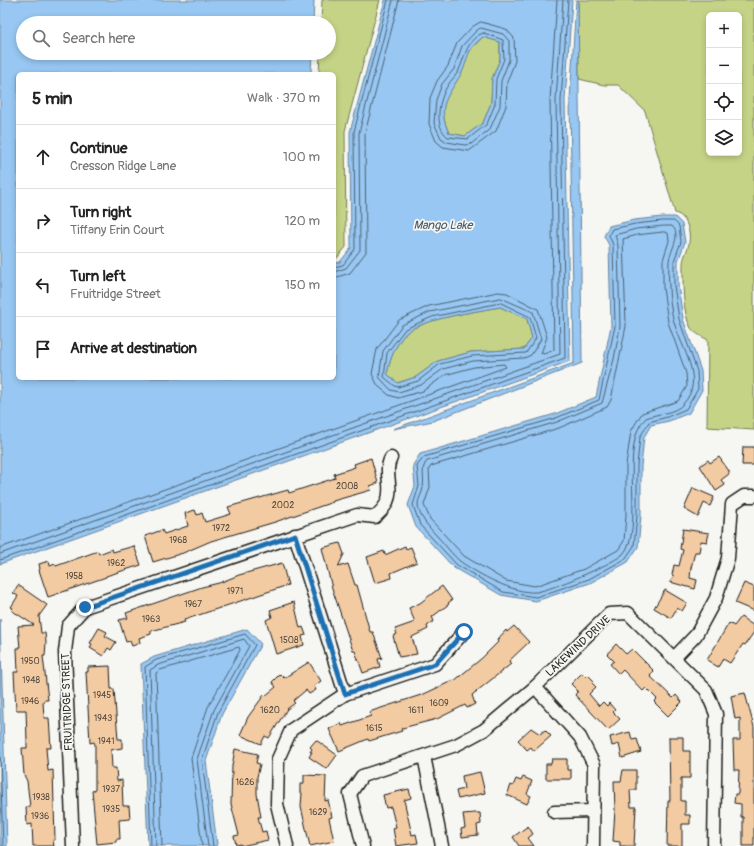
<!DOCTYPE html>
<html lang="en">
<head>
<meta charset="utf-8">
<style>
	:root { --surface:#fff; --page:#f2f2f2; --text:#222; --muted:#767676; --line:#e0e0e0 }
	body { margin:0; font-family:Pangolin,sans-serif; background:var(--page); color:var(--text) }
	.controls { position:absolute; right:12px; top:12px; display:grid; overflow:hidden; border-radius:6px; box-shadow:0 2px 6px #0003 }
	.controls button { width:36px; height:36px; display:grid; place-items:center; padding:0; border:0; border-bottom:1px solid var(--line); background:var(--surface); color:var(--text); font:20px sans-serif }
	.stop { position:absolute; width:12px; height:12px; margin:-9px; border:3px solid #1f6fb2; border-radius:50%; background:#fff }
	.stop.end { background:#1f6fb2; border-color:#fff; box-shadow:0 1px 4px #0008 }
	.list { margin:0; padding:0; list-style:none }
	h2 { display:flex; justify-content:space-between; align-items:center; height:52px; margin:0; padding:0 16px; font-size:17px }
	h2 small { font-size:13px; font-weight:400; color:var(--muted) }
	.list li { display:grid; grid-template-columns:26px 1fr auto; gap:12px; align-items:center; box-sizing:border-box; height:64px; padding:0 16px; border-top:1px solid var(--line) }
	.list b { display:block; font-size:15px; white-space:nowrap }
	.list p { margin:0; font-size:13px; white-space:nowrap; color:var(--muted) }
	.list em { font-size:13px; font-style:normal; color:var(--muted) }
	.icon { flex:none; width:22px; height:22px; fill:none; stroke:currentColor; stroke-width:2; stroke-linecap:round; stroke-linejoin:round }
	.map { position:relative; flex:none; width:754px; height:846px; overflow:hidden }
	.search { position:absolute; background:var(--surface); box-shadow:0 2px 6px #0003; left:16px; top:16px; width:320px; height:44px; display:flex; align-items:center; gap:10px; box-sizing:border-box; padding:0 14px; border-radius:22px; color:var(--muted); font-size:15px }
	.panel { position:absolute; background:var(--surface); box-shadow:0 2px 6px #0003; left:16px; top:72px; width:320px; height:308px; border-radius:6px }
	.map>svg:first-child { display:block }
	.green { fill:#c5d386; stroke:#707851; fill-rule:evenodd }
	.water { fill:#97c7f2; stroke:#66839c; fill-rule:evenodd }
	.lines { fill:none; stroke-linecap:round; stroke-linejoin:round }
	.shore { stroke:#4d6072; stroke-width:1 }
	.building { fill:#f3cba2; stroke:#1c1c1c }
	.minor-casing { stroke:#1c1c1c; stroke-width:15 }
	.minor { stroke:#f6f6f2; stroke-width:12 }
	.route { stroke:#1f6fb2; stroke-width:5 }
	.labels { text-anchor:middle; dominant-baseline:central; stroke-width:3.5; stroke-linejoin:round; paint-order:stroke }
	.number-label { font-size:9px; fill:#52483e }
	.street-label { font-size:11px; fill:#1c1c1c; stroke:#f6f6f2 }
	.water-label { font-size:12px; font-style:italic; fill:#475867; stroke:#f6f6f2 }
</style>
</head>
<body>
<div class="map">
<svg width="754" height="846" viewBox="0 0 754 846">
	<rect width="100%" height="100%" fill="#f6f6f2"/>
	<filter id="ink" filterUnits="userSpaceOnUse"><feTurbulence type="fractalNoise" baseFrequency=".025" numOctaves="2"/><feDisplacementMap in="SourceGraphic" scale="8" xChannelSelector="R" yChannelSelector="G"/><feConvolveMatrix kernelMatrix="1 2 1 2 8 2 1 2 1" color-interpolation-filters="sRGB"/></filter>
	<g filter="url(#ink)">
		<g class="green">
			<polygon points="322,0 380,0 345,131 346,247 337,258 334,259 334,74 319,74 320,53 329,53 329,23 321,23"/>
			<path d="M578,0H754V430L707,427L708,340C703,337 694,333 691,328C682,313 683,281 683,264C683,257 688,250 689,243C691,232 687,216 675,213L645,111L618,85H604L579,79ZM709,15H739V153H709Z"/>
			<path d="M483,37L500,42V59L492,79L491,103L483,123L465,136L449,133C436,105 447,97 461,74C465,67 465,57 470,51C473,46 479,41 483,37Z"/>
			<path d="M500,307L527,319L532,338L524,349L471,352L438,361L416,377L397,383L387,374C390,359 395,345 406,333C422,319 478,311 500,307Z"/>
		</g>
		<g class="water">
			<path d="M0,0H314L313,23H23V53H312L311,74H18V378H334V263L340,262L351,248L350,132L385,0H572L565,100L570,361L0,564ZM483,37L500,42V59L492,79L491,103L483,123L465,136L449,133C436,106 448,97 461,74C465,68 466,60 469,53C471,47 478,41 483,37ZM500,307L527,319L532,338L524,349L471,352L438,361L416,377L398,383L387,374C390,359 395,345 406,333C422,319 478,311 500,307Z"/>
			<polygon points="576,0 578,0 582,363 433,421 393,429 574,363 570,100"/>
			<polygon points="663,217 675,217 682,224 685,242 678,261 678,285 683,319 701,371 702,390 689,413 669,421 651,425 644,437 641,466 641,516 638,547 628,562 590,583 536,601 501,595 454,568 416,527 408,505 415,486 413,465 420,454 555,414 596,397 611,326 609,245 604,236 609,226 634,220"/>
			<polygon points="0,619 7,846 0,846"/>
			<polygon points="247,629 261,644 222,714 206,761 217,844 216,846 148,846 141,664 154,657"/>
		</g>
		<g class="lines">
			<g class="shore">
				<polygon points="481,22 506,29 514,38 515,61 507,82 506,106 496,131 469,151 443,147 436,141 429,124 430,98 437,81 448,66 457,43 472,27"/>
				<polygon points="481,28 503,34 509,41 509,60 501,81 500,106 490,129 471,144 465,145 447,142 441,138 434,123 436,100 442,84 454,69 462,46 476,31"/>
				<path d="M484,33L503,40L504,59L496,79L495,104L487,124L468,139L448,137C433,126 439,99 448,85C451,80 456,76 459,70C464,59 468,36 484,33Z"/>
				<polygon points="663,221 674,221 679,226 681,242 674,261 674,286 679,319 697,371 698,389 686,409 667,417 649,422 640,437 637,465 637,516 634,546 625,559 589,579 536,597 503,592 457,565 420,525 413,505 419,486 417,466 424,457 556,418 599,400 615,326 613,245 609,235 612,229 635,224"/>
				<path d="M664,226H672C682,235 670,251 669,261C669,269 668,277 669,285C669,297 671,311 674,322C681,348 706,380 683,404C675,414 657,413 646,418C617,443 647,532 622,555C610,565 551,590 536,592C514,594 478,574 461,562C452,555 444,543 436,535C429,527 418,516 418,504C418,498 423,493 423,487C425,477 420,469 427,461L557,422L602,403L614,359L620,327L618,245L615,235L636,229Z"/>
				<polygon points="664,232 668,233 669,241 663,260 663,288 668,322 686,373 687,386 678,401 642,413 631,431 626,465 626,515 624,541 618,550 584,569 535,586 506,581 464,556 430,519 424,505 430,487 429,469 431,466 559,428 607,407 611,400 626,326 623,239 637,235"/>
				<polyline points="334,267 343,265 355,249 354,132 388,0"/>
				<polyline points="334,272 346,268 360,250 359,133 393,0"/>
				<polyline points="334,278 350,273 366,252 365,133 399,0"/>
				<polygon points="501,298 533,312 541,339 531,355 524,358 473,361 443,369 421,385 399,392 391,390 379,377 383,351 402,325 430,312"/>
				<polygon points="501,303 530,317 536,338 526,353 472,356 440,364 418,381 398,387 395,386 384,377 387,353 405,329 432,317"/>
				<polyline points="0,548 506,367 504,364 474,367 445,375 423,391 398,398 389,395 378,386 372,374 377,349 399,320 429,306 498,292 507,293 538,309 547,337 541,353 544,354 554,350 550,100 557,0"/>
				<polyline points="0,554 560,354 556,100 563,0"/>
				<polyline points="0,560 565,358 561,100 568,0"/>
				<polyline points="0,752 3,846"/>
				<polyline points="151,846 145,667 156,660 245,634 255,645 218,712 202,760 213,846"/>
				<polyline points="156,846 150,670 158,665 244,639 249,646 214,710 197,759 208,846"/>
				<polyline points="162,846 156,673 160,670 239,647 240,650 208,707 191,758 202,846"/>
			</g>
		</g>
		<g class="building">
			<polygon points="743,447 754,447 754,465 742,465"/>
			<polygon points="719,457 729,471 729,474 721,480 725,485 716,491 700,466 708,460 710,463"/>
			<polygon points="371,458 378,483 370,486 371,490 333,501 333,502 275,522 211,541 183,553 153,562 145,536 162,530 164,534 188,526 185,513 195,510 197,515 202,513 205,522 231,514 228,507 288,490 289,493 335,478 334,474 355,467 354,464"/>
			<polygon points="693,488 714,497 710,506 704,503 698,517 684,509"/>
			<polygon points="683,529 709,533 707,542 701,541 699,552 695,552 691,568 690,578 697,580 695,589 670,582 674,576 672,575 674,565 679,566 683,550 680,549"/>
			<polygon points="340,543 344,554 338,567 348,564 355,585 357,585 370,632 373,632 382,658 378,659 380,667 363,673 355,651 353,651 332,588 322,548"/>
			<polygon points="134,546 141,565 106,576 106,577 48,597 39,570 40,569 39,564 49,561 50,566 55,564 56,566 98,551 99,554 112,549 113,552"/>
			<polygon points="405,546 406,549 411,547 417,562 391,573 392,578 375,583 367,557 384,551 385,555"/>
			<polygon points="282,563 288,585 184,620 185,622 151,631 151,634 139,638 140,643 132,646 130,641 126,642 119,620 128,618 126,613 202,587 219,583 239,575"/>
			<polygon points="744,583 754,587 754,611 735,603"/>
			<polygon points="18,585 47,605 39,616 41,633 45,633 46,642 45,656 43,656 48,700 44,700 43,702 44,718 49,718 51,748 46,748 48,771 53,770 55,840 53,840 54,846 33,846 32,824 27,825 26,807 30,807 27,781 24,775 22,748 27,748 27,741 26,710 16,710 14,672 18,672 17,648 20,648 18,626 34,625 11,610 13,608 11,607 18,596 13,593"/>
			<polygon points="442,586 452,600 448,603 449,604 432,617 434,621 427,626 428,629 412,637 417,654 399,657 393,636 397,634 395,629 415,622 409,608 420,603"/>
			<polygon points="665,590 687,603 682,611 677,608 671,618 654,608"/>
			<polygon points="294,602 300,628 303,627 306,635 302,636 304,645 276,654 266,620 272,617 270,610"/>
			<polygon points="741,617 754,626 754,632 745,645 743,644 730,663 723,659 718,667 707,660 729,623 734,626"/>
			<polygon points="514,626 529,642 509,661 511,664 472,695 475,704 467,708 465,705 437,719 406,727 401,729 402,731 369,741 368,739 339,751 329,729 341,723 342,726 371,716 369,712 424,694 454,680 454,681 482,658 498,642 497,640 506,630 507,632"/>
			<polygon points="99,628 107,632 105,636 116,642 111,650 108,648 103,656 90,648 92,644 90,643"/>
			<polygon points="616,644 626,654 632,649 654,671 650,676 673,698 676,695 682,702 668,716 654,702 657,699 646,688 643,691 623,670 619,674 610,664 614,661 607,654"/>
			<polygon points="309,662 321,681 314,686 316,690 309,694 306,690 293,701 295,703 287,709 269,738 265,736 261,744 240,735 248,717 264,695 265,696 276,687 272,682 280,674 284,678"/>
			<polygon points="110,666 111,689 114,689 118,739 122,739 122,748 111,750 112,768 116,768 117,781 122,780 123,806 129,806 130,819 119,820 120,839 116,839 116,842 97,844 92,791 95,790 95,744 94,742 90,743 86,672 88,672 88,667"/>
			<polygon points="582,673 586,677 588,675 594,681 592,683 596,687 589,694 599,706 603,702 607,706 609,703 615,710 613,712 620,719 608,730 575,695 578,691 571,684"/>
			<polygon points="745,693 754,727 754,846 743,846 743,817 741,817 741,804 734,803 735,794 738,794 739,770 734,770 733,740 740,740 740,718 735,719 731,696"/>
			<polygon points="531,728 540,734 545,730 551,736 534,751 531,747 527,750 518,740"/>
			<polygon points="630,732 632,740 637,739 641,752 622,758 619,744 612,746 610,737"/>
			<polygon points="669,737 683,737 683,751 690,751 690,778 681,778 681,801 685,801 685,815 690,815 690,824 682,824 682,846 667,846 668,801 670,801"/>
			<polygon points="316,740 337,755 327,769 309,757 312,752 310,752 312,749 310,747"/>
			<polygon points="235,749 258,754 256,763 260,764 257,777 257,794 261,817 258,817 262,832 266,831 268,840 241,846 241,844 236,845 234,836 239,835 231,804 232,766"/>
			<polygon points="552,759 567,759 567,770 571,770 571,779 546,779 546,764 551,764"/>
			<polygon points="623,770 636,770 636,790 630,790 631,807 636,807 634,846 620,846 620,842 613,841 615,810 614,781 621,781"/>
			<polygon points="480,772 485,793 458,799 456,791 464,789 462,776"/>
			<polygon points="304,775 326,776 325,801 328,800 332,817 329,818 334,841 310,846 301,807 302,793 300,793 300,784 304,784"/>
			<polygon points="523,777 532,781 527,794 531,796 527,804 507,795 511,785 513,786 516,779 521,781"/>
			<polygon points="409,789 411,798 404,800 412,835 416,834 418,843 396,846 393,828 396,827 391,807 386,808 383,795"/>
			<polygon points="475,813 480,813 481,824 477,825 478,835 462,837 461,829 465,828 463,814"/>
			<polygon points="528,826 533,834 528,838 534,846 519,846 513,837"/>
		</g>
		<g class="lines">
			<g class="minor-casing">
				<g id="minor">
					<polyline points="295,535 345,694"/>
					<polyline points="675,657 696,635 716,598 728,558 732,504 744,496 754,496"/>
					<polyline points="535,687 580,737 594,765 593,846"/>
					<polyline points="424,756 442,846"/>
					<polyline points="554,812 593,811"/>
					<path d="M73,846L65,652L68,626L85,607L357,515L375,517C379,513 385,508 387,502C394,487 383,472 391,458"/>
					<polyline points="287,846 277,804 278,759 291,730 345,694 435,664 464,632"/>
					<polyline points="363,846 350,794 362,776 456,745 484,730 535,687 609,614 628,613 706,690 716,714 714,846"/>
				</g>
			</g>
			<use href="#minor" class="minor"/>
		</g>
	</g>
	<g class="lines" filter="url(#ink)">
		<polyline class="route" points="85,607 295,535 345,694 435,664 464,632"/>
	</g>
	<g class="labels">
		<g class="number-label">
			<text x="347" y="486">2008</text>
			<text x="283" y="505">2002</text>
			<text x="221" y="528">1972</text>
			<text x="178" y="540">1968</text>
			<text x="116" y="563">1962</text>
			<text x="74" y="576">1958</text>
			<text x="235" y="591">1971</text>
			<text x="193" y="604">1967</text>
			<text x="151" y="619">1963</text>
			<text x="289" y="640">1508</text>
			<text x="30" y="661">1950</text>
			<text x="31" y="680">1948</text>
			<text x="102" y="695">1945</text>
			<text x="30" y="701">1946</text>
			<text x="439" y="703">1609</text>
			<text x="270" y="710">1620</text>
			<text x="416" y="710">1611</text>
			<text x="103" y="718">1943</text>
			<text x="374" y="728">1615</text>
			<text x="106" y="741">1941</text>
			<text x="245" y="782">1626</text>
			<text x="111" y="789">1937</text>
			<text x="41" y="797">1938</text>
			<text x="111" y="809">1935</text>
			<text x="318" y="812">1629</text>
			<text x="40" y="816">1936</text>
		</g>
		<g class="street-label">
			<text transform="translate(578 646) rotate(-43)">LAKEWIND DRIVE</text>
			<text transform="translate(67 702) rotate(-92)">FRUITRIDGE STREET</text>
		</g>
		<g class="water-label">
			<text x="443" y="225">Mango Lake</text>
		</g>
	</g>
</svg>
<div class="controls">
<button>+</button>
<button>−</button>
<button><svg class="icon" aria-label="locate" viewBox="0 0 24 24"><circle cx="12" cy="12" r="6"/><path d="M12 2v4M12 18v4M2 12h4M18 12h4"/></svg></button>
<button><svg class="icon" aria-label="layers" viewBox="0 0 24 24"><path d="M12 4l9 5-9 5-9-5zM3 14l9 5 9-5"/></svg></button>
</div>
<div class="stop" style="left:464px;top:632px"></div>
<div class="stop end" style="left:85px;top:607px"></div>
<div class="search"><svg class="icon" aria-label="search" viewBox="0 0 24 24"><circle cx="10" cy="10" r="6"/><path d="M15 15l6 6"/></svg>Search here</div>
<section class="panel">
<h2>5 min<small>Walk · 370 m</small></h2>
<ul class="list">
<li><svg class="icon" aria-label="ahead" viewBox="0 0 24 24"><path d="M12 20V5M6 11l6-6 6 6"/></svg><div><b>Continue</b><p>Cresson Ridge Lane</p></div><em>100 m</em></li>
<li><svg class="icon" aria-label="right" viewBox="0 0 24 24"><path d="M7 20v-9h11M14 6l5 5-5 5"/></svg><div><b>Turn right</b><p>Tiffany Erin Court</p></div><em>120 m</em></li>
<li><svg class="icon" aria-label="left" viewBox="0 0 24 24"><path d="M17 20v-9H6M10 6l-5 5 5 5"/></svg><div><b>Turn left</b><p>Fruitridge Street</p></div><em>150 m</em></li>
<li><svg class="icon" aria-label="arrive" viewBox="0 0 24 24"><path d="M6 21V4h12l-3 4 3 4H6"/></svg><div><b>Arrive at destination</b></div></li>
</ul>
</section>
</div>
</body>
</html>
